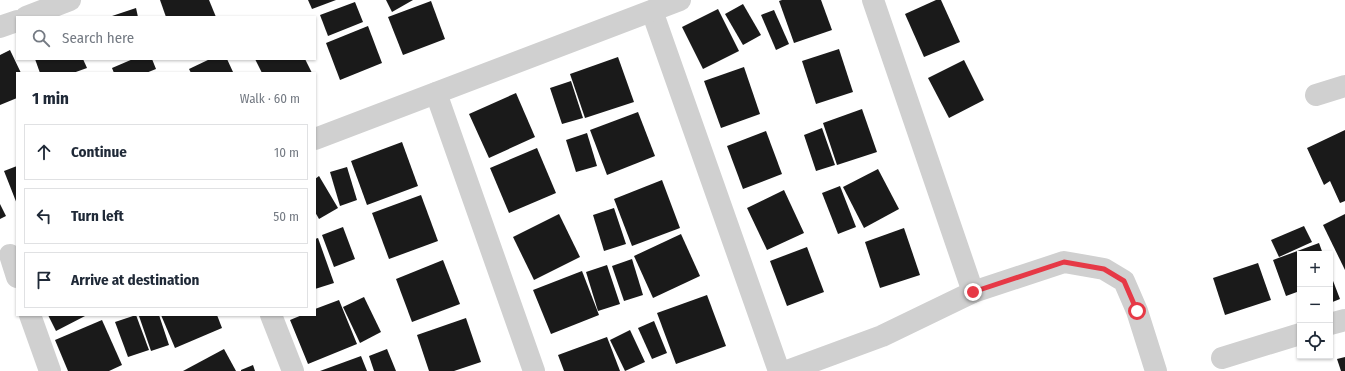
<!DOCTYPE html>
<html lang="en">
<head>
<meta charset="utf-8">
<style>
	:root { --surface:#fff; --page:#f6f6f7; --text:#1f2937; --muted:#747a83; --line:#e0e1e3 }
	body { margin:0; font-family:"Fira Sans Condensed",sans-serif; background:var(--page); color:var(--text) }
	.controls { position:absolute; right:12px; bottom:12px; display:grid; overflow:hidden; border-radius:0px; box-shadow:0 1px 3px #0004 }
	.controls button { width:36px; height:36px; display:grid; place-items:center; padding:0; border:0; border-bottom:1px solid var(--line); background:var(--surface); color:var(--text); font:20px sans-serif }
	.stop { position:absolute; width:12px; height:12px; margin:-9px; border:3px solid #e63946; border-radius:50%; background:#fff }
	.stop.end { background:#e63946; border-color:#fff; box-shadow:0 1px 4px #0008 }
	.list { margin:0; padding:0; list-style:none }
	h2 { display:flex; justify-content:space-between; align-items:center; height:52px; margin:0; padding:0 16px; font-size:17px }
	h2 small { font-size:13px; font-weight:400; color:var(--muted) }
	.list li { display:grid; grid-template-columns:26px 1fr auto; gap:12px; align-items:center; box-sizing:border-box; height:56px; margin:0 8px 8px; padding:0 8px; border:1px solid var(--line); border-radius:0px }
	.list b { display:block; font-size:15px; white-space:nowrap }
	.list em { font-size:13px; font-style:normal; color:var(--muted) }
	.icon { flex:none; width:22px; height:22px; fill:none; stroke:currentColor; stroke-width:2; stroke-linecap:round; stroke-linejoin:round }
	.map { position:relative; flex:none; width:1345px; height:371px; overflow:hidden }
	.search { position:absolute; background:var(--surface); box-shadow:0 1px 3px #0004; left:16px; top:16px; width:300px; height:44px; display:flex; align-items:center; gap:10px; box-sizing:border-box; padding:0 14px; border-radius:0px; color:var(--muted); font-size:15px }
	.panel { position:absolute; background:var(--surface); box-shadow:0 1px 3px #0004; left:16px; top:72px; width:300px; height:244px; border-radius:0px }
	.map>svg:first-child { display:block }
	.building { fill:#1a1a1a }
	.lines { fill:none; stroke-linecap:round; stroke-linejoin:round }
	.minor { stroke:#d0d0d0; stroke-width:22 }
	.route { stroke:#e63946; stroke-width:5 }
</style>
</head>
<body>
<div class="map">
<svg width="1345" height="371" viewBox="0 0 1345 371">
	<rect width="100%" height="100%" fill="#fff"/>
	<g class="building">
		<polygon points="160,0 209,0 216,17 166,17"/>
		<polygon points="308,0 336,0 312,9"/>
		<polygon points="386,0 413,0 392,12"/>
		<polygon points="782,0 821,0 832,30 794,43 779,1"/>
		<polygon points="936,0 941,0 960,42 924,57 905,14"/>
		<polygon points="431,1 445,39 403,55 388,17"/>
		<polygon points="355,2 363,22 328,36 320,15"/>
		<polygon points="743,4 761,35 743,45 725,14"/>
		<polygon points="136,8 138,17 109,17"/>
		<polygon points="718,9 739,51 703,69 682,27"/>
		<polygon points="774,10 789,44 776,50 761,15"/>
		<polygon points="368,26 382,63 340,80 326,43"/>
		<polygon points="839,49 853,92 816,104 802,61"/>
		<polygon points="10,50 21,73 17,73 17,98 0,105 0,55"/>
		<polygon points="618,57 634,102 585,118 570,74"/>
		<polygon points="35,59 83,59 87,68 73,73 40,73"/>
		<polygon points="133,59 152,59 156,69 146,73 114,73 112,68"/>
		<polygon points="210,59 227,59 233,72 191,73 189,69"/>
		<polygon points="255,59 305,59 312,73 262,73"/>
		<polygon points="964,60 984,100 949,118 928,78"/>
		<polygon points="744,67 760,114 721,128 704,81"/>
		<polygon points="571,81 583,118 562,124 550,88"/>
		<polygon points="516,93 535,137 489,158 469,114"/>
		<polygon points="862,109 877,152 837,165 823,123"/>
		<polygon points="638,112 655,156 607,175 590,130"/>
		<polygon points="822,128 835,165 816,171 804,135"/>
		<polygon points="1345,130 1345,201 1340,203 1330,181 1324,185 1307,148"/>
		<polygon points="766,131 782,174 743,189 727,146"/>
		<polygon points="587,133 597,166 576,172 566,140"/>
		<polygon points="402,142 418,186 367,205 351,161"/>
		<polygon points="537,148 556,193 509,213 490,168"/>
		<polygon points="17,166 17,204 4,171"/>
		<polygon points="347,167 357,200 340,206 330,172"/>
		<polygon points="878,169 899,209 864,228 843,187"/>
		<polygon points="319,176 338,208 319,219 315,212 315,179"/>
		<polygon points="662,180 680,228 632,246 614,199"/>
		<polygon points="840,186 856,227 838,234 822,193"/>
		<polygon points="784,190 804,233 767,250 747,208"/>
		<polygon points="421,195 438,241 389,259 372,213"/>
		<polygon points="0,204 6,216 0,219"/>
		<polygon points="614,208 626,244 604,251 593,215"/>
		<polygon points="559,214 580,257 534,280 513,237"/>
		<polygon points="1345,214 1345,270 1323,225"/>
		<polygon points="1304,226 1312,242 1279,257 1271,240"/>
		<polygon points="343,227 355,259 334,267 322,235"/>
		<polygon points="904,228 920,275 880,288 865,242"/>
		<polygon points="681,234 700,276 653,298 634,256"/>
		<polygon points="318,238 334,283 315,289 315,239"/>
		<polygon points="1319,243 1323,254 1300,254 1300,300 1297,292 1286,296 1273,260"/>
		<polygon points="807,247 824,292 787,306 770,261"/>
		<polygon points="632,259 643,295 624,301 612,266"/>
		<polygon points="443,260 460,304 412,322 396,279"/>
		<polygon points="1258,263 1271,300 1225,315 1213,278"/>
		<polygon points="607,265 620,304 598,311 586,272"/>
		<polygon points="582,271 599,315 551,334 533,290"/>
		<polygon points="1330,273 1340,299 1330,303"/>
		<polygon points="707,295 726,346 676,364 657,313"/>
		<polygon points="364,297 381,332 360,343 343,307"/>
		<polygon points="339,300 357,344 308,364 290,320 302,315 315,315 315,309"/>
		<polygon points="48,315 87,315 56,331"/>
		<polygon points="136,315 149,350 128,357 115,322"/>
		<polygon points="143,315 159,315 169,345 151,351 139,316"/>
		<polygon points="161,315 217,315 222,328 175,348"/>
		<polygon points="466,318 481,362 454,371 429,371 417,335"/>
		<polygon points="102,320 122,365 109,371 68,371 55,340"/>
		<polygon points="654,321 667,353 652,359 638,328"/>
		<polygon points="630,330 645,362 625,371 610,340"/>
		<polygon points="607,337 620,371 564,371 558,355"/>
		<polygon points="224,349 236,371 183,371"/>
		<polygon points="387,349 396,371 374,371 369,356"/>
		<polygon points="361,356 367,371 320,371"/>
		<polygon points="1345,357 1345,371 1341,371 1337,359"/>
		<polygon points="253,365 255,371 241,371 241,370"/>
	</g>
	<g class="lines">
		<g class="minor">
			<polyline points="873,0 973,292"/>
			<polyline points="652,11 779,371"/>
			<polyline points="26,17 70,0"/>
			<polyline points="0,27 17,21"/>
			<polyline points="436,93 534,371"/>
			<polyline points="1316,95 1345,86"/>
			<polyline points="315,139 680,0"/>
			<polyline points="10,255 17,277"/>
			<polyline points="30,315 50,371"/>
			<polyline points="271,315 293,371"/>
			<polyline points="1330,324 1345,320"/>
			<polyline points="1222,358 1300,334"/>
			<polyline points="787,371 882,336 973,292 1064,262 1104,269 1124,281 1137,311 1156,371"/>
		</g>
	</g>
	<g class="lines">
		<polyline class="route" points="973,292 1064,262 1104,269 1124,281 1137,311"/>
	</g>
</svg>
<div class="controls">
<button>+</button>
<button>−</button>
<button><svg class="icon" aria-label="locate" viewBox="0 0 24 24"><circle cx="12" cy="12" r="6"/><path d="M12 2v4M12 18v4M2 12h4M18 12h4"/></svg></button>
</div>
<div class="stop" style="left:1137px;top:311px"></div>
<div class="stop end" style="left:973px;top:292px"></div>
<div class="search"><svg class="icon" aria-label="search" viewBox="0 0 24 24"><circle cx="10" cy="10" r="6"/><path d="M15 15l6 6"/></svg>Search here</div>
<section class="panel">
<h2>1 min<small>Walk · 60 m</small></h2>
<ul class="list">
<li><svg class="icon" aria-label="ahead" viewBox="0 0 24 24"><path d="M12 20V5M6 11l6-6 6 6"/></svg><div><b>Continue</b></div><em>10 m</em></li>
<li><svg class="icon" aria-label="left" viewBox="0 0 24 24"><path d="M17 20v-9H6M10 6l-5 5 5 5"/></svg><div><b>Turn left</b></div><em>50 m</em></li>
<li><svg class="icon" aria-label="arrive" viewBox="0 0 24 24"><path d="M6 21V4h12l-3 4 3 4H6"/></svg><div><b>Arrive at destination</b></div></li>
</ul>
</section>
</div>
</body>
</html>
